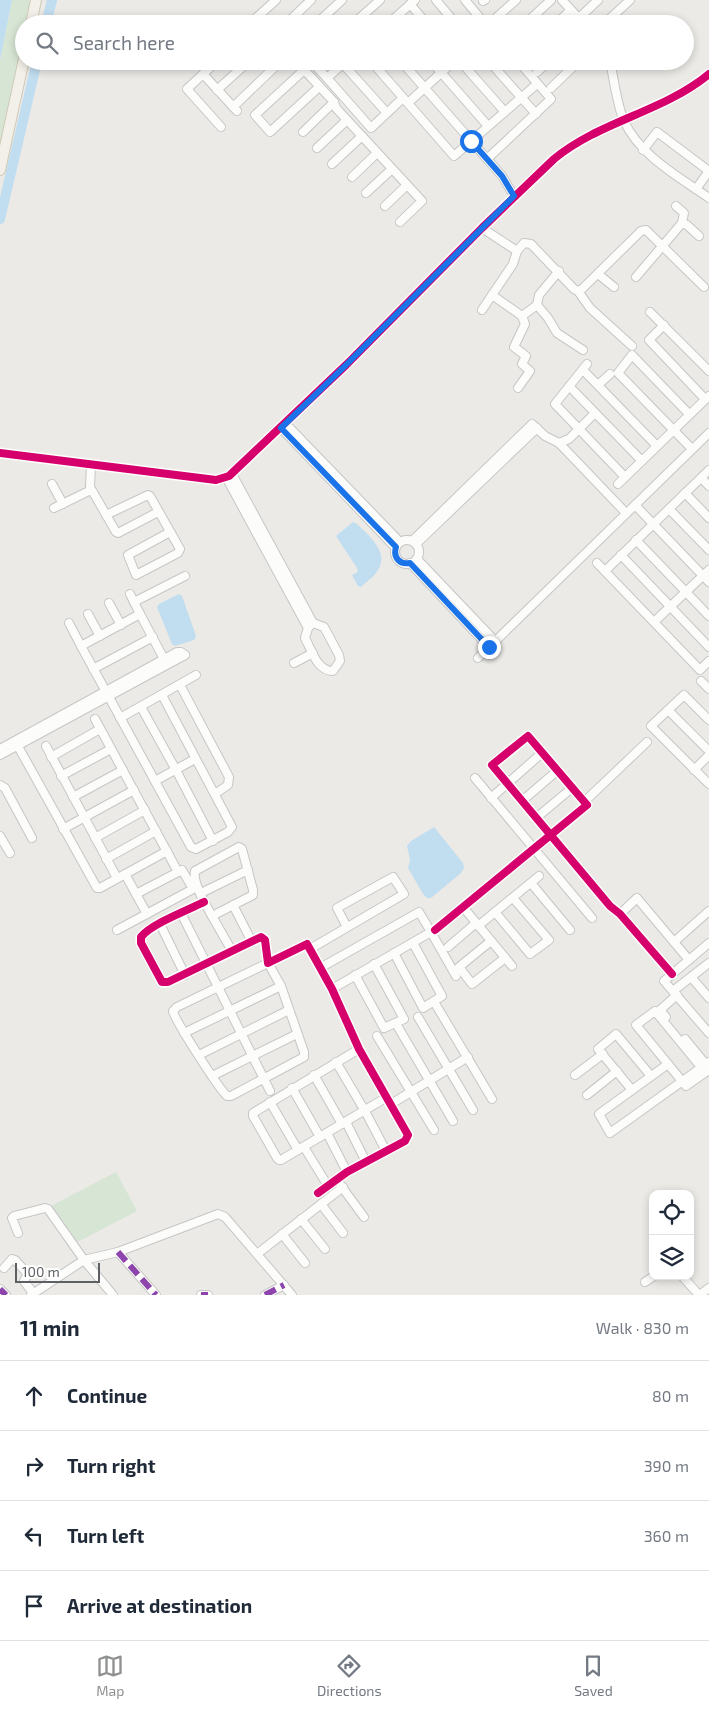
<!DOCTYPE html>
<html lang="en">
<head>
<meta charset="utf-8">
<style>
	:root { --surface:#fff; --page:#f2f2f3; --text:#1f2937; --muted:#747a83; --line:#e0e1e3; --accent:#8f9091 }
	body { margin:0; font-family:"Exo 2",sans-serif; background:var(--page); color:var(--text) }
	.controls { position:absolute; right:15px; bottom:15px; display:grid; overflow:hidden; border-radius:10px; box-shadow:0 2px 8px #0003 }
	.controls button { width:45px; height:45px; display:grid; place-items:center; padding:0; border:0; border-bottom:1px solid var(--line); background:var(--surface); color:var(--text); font:25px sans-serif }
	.scale { position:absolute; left:15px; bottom:12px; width:85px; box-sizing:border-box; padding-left:5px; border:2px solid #5d6063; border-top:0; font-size:14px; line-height:18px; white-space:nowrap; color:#5d6063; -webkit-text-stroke:4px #fff; paint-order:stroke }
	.stop { position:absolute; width:15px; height:15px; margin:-11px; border:4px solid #1a73e8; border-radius:50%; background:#fff }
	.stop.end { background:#1a73e8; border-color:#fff; box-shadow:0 1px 5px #0008 }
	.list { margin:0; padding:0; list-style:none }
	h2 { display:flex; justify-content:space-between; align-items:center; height:65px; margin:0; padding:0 20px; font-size:21px }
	h2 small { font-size:16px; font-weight:400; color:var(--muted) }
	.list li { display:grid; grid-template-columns:32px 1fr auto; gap:15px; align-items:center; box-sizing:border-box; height:70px; padding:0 20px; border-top:1px solid var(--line) }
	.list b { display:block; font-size:19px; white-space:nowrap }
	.list em { font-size:16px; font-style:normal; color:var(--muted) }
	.icon { flex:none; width:28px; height:28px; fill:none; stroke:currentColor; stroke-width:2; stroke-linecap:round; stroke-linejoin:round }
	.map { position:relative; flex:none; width:709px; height:1295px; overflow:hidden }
	.search { position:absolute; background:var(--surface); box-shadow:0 2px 8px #0003; left:15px; right:15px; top:15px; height:55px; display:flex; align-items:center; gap:12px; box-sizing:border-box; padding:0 18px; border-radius:28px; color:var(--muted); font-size:19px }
	.sheet { height:345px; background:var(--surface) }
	nav { display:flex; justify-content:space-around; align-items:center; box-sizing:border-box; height:70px; border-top:1px solid var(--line); background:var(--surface); font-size:14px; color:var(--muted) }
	nav a { display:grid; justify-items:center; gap:2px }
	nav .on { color:var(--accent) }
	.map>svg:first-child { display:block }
	.green { fill:#d7e5d4 }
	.water { fill:#c1ddf0 }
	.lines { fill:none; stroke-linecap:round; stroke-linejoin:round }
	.river { stroke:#c1ddf0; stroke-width:10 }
	.minor-casing { stroke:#c6c6c6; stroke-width:10 }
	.major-casing { stroke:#d0c9b8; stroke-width:12 }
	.minor { stroke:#fcfcfb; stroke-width:8 }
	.major { stroke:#f2f0e9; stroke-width:10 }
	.quiet { stroke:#8e44ad; stroke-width:6; stroke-dasharray:12 6; stroke-linecap:butt }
	.cycleway-casing { stroke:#fff; stroke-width:11 }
	.cycleway { stroke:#d6006c; stroke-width:8 }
	.route { stroke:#1a73e8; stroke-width:6 }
</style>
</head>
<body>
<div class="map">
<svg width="709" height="1295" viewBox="0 0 709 1295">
	<rect width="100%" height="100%" fill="#ebeae7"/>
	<g class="green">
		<polygon points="12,0 36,0 31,24 24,24 24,59 0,170 0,60"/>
		<polygon points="116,1172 137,1211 72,1245 51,1206"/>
	</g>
	<g class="water">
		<polygon points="0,0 12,0 0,60"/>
		<path d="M353,522L357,524C368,535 390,552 378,570C374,577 366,582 361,587L358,586L352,575L358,572L357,568L336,536Z"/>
		<polygon points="179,594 182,596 196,636 194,640 175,646 172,644 157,607 159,604"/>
		<polygon points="434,827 463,863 464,868 461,873 431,898 427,898 423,894 408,868 410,860 407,846 411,841"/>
	</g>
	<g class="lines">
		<g class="river">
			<polyline points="46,24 52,0"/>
			<polyline points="0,219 37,61"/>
		</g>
		<g class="minor-casing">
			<g id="minor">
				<polyline points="436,0 456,24"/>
				<polyline points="465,0 485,24"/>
				<polyline points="562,0 584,24"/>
				<polyline points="483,1 485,0"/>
				<polyline points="410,4 427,24"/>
				<polyline points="497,17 516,0"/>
				<polyline points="579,18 598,0"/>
				<polyline points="261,24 256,18 276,0"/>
				<polyline points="286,24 311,0"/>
				<polyline points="316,24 342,0"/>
				<polyline points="353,24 380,0"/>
				<polyline points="388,24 415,0"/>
				<polyline points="525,24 551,0"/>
				<polyline points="556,24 571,10"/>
				<polyline points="604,24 630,0"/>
				<polyline points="217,61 187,89 221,127"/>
				<polyline points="296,61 334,102 336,108 422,201 400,222"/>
				<polyline points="311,61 327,78 345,62"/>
				<polyline points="371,61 454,156 537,84"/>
				<polyline points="401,61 502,176 514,196"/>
				<polyline points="431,61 488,126"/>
				<polyline points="460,61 505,112"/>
				<polyline points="489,61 536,114"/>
				<path d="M610,61C614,80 617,105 624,121C640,156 679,177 709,198"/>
				<polyline points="343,64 387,113"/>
				<polyline points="304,70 255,115 270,132 319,87"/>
				<polyline points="537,72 549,61"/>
				<polyline points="203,74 237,111"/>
				<polyline points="327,78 371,128 403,98"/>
				<polyline points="551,88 579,61"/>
				<polyline points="217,90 249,61"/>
				<polyline points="408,103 454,61"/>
				<polyline points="233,107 281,61"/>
				<polyline points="303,132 334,102"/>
				<polyline points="317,148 347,120"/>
				<polyline points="643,150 657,132 709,171"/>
				<polyline points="487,159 551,99 518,61"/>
				<polyline points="332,164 362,136"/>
				<polyline points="352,177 377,153"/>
				<polyline points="696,189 709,171"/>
				<polyline points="366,193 392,169"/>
				<polyline points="385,206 407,185"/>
				<polyline points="676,206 684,213 682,223"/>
				<polyline points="482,228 517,251 524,243 531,244 574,289 578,291 582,289 641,231 646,230 704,287"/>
				<polyline points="517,251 513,264 492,295 522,316"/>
				<polyline points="598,274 614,287"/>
				<polyline points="636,277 682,223 687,225 699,236"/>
				<polyline points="578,291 590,308 632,346"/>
				<polyline points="537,305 548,318 557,333 583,350"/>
				<polyline points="482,310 492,295"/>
				<polyline points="650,312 709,371"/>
				<polyline points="664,325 649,340 705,399"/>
				<polyline points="587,364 555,404 625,477"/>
				<polyline points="583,370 657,446"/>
				<polyline points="598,385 610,374"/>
				<polyline points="569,386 642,461"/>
				<polyline points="518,388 530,371 522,364 526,356 514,347 525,324 522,316 537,305 539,295 559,271"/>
				<polyline points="689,414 632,355 618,373 692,449"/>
				<polyline points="285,423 400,542"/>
				<polyline points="281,428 395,547"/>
				<polyline points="559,443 626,513"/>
				<path d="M0,453L216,480L229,476L346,365L482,228L554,159C600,121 663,112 709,74"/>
				<polyline points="91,465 90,487 116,532 118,533 158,512"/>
				<polyline points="232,474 313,623"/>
				<polyline points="226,477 308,628"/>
				<polyline points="701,478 709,486"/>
				<polyline points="52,484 63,504"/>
				<polyline points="618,484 709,396"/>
				<polyline points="685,493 709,518"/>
				<polyline points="635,505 709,582"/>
				<polyline points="54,508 91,490"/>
				<polyline points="669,509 709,550"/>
				<polyline points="106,515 148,495 150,496 180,549 178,553 136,575 128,555 170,532"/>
				<circle cx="407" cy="552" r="12"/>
				<polyline points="636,540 709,616"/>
				<polyline points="412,541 532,424 545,436 559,443 569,439 595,413"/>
				<polyline points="416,544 537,428"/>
				<polyline points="621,555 709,647"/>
				<polyline points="417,559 495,641"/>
				<polyline points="410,563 489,647"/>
				<polyline points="597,563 700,670 709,661"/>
				<polyline points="605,571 709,470"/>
				<polyline points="130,594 140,614"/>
				<polyline points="134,602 185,576"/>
				<polyline points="109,603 121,625"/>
				<polyline points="88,614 100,636"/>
				<polyline points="654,622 709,570"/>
				<polyline points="69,623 81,646"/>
				<path d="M313,623L324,627L339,655L340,661L333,671C317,671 312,651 305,638L308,628Z"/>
				<polyline points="478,658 709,433"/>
				<polyline points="294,663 313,653"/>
				<polyline points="93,669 153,637"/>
				<polyline points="701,681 709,689"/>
				<polyline points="180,685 229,777 228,785 215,794"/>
				<polyline points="162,695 232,827 228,832 196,849 191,847 81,646 140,614 164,659"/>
				<polyline points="141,707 176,770 213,841"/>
				<polyline points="668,710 709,751"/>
				<polyline points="120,718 196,675"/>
				<polyline points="95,719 178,872"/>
				<polyline points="709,720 684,695 651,726 709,784"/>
				<polyline points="15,741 97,888 100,888 167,851"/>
				<polyline points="46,746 117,878"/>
				<polyline points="0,749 177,652 181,652 185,655"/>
				<polyline points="0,755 185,655"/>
				<polyline points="51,757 100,729"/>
				<polyline points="694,770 709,755"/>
				<polyline points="61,776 111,749"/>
				<polyline points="475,778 592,918"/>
				<polyline points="155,781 195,759"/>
				<polyline points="0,785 5,788 32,838"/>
				<polyline points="73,797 123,770"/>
				<polyline points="491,798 542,753"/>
				<polyline points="522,801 558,770"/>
				<polyline points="584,802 647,742"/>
				<polyline points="536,818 572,788"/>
				<polyline points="63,829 134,790"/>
				<polyline points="0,836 10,853"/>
				<polyline points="95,838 145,810"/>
				<path d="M239,847L242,849L253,890V895L212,916C206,905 192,883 195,871Z"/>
				<polyline points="106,859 156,831"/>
				<polyline points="125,874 147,914"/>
				<polyline points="531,883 570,930"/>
				<polyline points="201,893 248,870"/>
				<path d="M204,902C188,910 151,924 141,937V943L162,982H168L261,937L265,940L268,963L307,944L332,989L359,1049L408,1135L405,1141L347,1172L318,1193"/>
				<polyline points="233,905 252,942"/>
				<polyline points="463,907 512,966"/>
				<polyline points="495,912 530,954 549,940 513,898"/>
				<polyline points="181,913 270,1091"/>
				<polyline points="620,914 637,898 689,960"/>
				<polyline points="212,916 232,951"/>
				<polyline points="160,924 185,975"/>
				<polyline points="478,926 539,876"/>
				<polyline points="117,930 193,889 182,870 136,894"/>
				<path d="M435,930L587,805L528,736L492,765C531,812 571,859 610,906L620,914L672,974"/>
				<polyline points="431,932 456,976"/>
				<polyline points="491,941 459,967 472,984 505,958"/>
				<polyline points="674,942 709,911"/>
				<polyline points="709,943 664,981 709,1033"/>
				<polyline points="448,947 476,923"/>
				<polyline points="310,949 404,894 393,877 337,908 347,927"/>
				<polyline points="394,953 423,1008 442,996 413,943"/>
				<path d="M268,963L281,986L304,1052V1057L231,1096H227C219,1089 174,1019 173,1011L177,1007Z"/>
				<polyline points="320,968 419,912 431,932 332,989"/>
				<polyline points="355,975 384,1028 404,1019 374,964"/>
				<polyline points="691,977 709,998"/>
				<polyline points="673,991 709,963"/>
				<polyline points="436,1005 492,1099"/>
				<polyline points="418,1017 473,1110"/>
				<polyline points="666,1017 660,1010 677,995"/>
				<polyline points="398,1027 453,1121"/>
				<polyline points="184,1033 281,986"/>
				<polyline points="377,1036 434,1130"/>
				<polyline points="685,1039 708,1067"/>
				<polyline points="359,1049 253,1113 253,1116 277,1158 279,1160 281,1160 387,1097"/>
				<polyline points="199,1055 289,1010"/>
				<polyline points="336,1062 365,1111 386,1151"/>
				<polyline points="668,1064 599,1114 610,1133 709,1062"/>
				<polyline points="701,1067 655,1011 636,1025 686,1086 709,1070"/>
				<polyline points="314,1075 342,1124"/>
				<polyline points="575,1075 603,1054"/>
				<polyline points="212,1076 297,1034"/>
				<polyline points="292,1088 320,1137"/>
				<polyline points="632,1090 598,1049 616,1034 651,1076"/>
				<polyline points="587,1095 617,1071"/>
				<polyline points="270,1102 298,1150"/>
				<polyline points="391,1104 468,1057"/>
				<polyline points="346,1122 366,1162"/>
				<polyline points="327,1133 347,1172"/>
				<polyline points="304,1147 328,1186"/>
				<polyline points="339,1183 364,1217"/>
				<polyline points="321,1204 343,1233"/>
				<polyline points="301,1219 325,1249"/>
				<polyline points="18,1233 12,1218 14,1216 45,1208 48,1209 84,1260 113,1295"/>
				<polyline points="282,1234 305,1263"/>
				<polyline points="118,1252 156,1295"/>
				<polyline points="257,1254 343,1187"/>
				<polyline points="4,1268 12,1259 15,1260 28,1274 24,1281 33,1293"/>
				<polyline points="682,1276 699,1295"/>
				<polyline points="645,1282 654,1276"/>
				<polyline points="0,1289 6,1295"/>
				<polyline points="31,1295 84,1260 118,1252 218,1214 225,1217 292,1295"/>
				<polyline points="201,1295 208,1295"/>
				<polyline points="265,1295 284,1285"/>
				<polyline points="700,1295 709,1288"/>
			</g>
		</g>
		<g class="major-casing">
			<g id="major">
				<polyline points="31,24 36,0"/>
				<polyline points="0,170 24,59"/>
			</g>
		</g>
		<use href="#minor" class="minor"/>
		<use href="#major" class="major"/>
		<g class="quiet">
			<polyline points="118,1252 156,1295"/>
			<polyline points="0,1289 6,1295"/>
			<polyline points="201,1295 208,1295"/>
			<polyline points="265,1295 284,1285"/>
		</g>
		<g class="cycleway-casing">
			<g id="cycleway">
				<path d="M0,453L216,480L229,476L346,365L482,228L554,159C600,121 663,112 709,74"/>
				<path d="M204,902C188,910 151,924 141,937V943L162,982H168L261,937L265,940L268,963L307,944L332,989L359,1049L408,1135L405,1141L347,1172L318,1193"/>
				<path d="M435,930L587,805L528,736L492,765C531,812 571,859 610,906L620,914L672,974"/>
			</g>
		</g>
		<use href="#cycleway" class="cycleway"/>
	</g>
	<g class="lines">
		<path class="route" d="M471,141L502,176L514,196L346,365L281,428L396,547C393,557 399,565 410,563L489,647"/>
	</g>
</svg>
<div class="controls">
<button><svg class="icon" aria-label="locate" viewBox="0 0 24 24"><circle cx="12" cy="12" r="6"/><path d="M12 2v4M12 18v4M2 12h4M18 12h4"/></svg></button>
<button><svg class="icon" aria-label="layers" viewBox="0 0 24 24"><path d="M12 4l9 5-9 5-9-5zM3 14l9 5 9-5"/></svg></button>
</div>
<div class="scale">100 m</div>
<div class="stop" style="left:471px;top:141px"></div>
<div class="stop end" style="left:489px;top:647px"></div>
<div class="search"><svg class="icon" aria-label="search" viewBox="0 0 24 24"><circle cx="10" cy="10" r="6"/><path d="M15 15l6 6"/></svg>Search here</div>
</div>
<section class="sheet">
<h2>11 min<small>Walk · 830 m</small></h2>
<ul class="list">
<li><svg class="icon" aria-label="ahead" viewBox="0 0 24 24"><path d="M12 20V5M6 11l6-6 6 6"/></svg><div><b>Continue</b></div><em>80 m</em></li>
<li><svg class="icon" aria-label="right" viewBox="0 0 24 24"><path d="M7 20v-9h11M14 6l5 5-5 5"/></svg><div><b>Turn right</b></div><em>390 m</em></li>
<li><svg class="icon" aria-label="left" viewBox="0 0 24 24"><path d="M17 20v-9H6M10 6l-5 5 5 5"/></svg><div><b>Turn left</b></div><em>360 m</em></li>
<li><svg class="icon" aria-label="arrive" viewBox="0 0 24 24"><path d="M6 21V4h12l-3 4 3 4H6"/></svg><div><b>Arrive at destination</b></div></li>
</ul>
</section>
<nav>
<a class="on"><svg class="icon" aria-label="map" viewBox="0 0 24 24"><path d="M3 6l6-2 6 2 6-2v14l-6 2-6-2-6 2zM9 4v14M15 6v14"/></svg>Map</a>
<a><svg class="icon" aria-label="directions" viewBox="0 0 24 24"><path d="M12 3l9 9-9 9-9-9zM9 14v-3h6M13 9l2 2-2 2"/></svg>Directions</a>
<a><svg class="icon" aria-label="saved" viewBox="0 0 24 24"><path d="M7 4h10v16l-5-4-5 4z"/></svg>Saved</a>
</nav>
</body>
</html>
